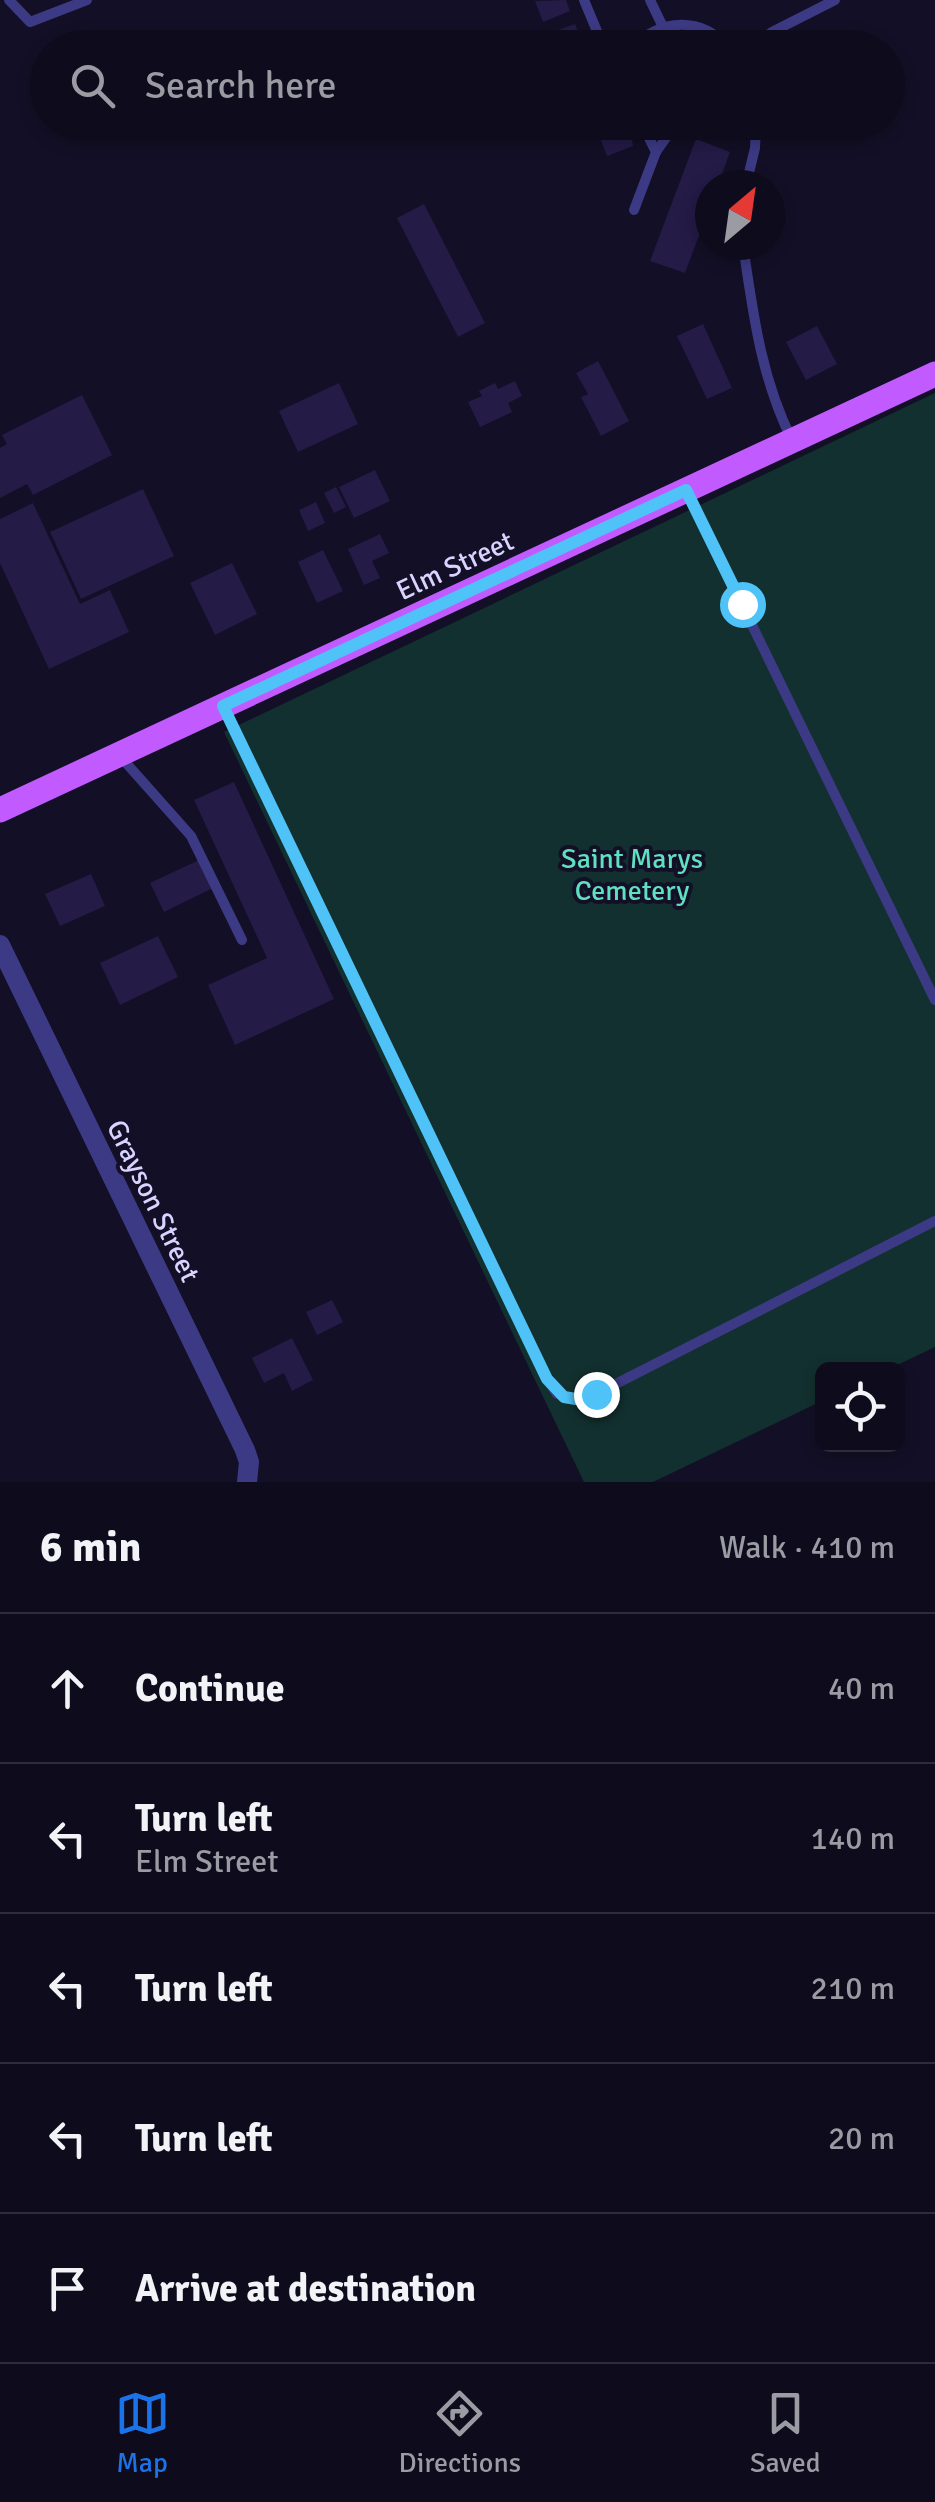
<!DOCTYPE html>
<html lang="en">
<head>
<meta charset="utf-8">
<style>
	:root { --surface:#0e0b1c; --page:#171425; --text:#f1f3f6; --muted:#9b9ba3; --line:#2e2b3b; --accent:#1a73e8 }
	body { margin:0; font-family:Signika,sans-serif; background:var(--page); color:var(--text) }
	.controls { position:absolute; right:30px; bottom:30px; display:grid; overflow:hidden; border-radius:15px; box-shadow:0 5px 15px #0003 }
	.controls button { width:90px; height:90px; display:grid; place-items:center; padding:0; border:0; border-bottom:2px solid var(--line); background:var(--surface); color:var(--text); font:50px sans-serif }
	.compass { position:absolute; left:695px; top:170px; width:90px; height:90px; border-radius:50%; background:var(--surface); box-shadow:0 5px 15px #0003; rotate:29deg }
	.stop { position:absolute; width:30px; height:30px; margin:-22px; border:8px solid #4fc3f7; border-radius:50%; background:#fff }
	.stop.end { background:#4fc3f7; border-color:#fff; box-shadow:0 2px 10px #0008 }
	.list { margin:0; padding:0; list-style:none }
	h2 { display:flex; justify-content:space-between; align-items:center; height:130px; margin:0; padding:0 40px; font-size:42px }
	h2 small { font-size:32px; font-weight:400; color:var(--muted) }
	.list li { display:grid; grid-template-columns:65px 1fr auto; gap:30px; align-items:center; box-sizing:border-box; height:150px; padding:0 40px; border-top:2px solid var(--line) }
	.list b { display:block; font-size:38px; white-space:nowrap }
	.list p { margin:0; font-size:32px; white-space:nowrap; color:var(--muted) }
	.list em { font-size:32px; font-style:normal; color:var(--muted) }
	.icon { flex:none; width:55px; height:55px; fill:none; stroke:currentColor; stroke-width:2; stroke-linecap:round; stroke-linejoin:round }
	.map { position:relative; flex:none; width:935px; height:1482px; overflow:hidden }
	.search { position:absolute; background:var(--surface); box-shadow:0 5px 15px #0003; left:30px; right:30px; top:30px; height:110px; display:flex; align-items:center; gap:25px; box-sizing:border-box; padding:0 35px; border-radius:55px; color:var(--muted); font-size:38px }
	.sheet { height:880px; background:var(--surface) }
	nav { display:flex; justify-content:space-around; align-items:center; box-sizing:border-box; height:140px; border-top:2px solid var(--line); background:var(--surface); font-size:28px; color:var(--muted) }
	nav a { display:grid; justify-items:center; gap:5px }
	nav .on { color:var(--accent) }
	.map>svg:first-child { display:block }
	.green { fill:#12302f }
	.building { fill:#241b47 }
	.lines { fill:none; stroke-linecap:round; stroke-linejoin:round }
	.service { stroke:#3d3a85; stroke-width:10 }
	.minor { stroke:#3d3a85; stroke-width:20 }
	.primary { stroke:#c25bff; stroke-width:25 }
	.route { stroke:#4fc3f7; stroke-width:12 }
	.labels { text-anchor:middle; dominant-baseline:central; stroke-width:8; stroke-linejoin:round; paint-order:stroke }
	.street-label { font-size:28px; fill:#d9d4ff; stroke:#130f26 }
	.park-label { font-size:28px; fill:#5fe0c0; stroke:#130f26 }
</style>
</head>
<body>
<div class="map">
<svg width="935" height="1482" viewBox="0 0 935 1482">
	<rect width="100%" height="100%" fill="#130f26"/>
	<polygon class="green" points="935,393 935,1347 889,1369 822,1370 822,1401 653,1482 584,1482 224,732"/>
	<g class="building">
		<polygon points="566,0 570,11 543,22 535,1"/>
		<polygon points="575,24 583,44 573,48 553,48 547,34"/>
		<polygon points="609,122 629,124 633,146 607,156 596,127"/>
		<polygon points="696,139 730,152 718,185 710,185 710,206 685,273 650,261"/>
		<polygon points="424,204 485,323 458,337 397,218"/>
		<polygon points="703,324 732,388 707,399 677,336"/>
		<polygon points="817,326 837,364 806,380 786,342"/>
		<polygon points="598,361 629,421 601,436 581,397 588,394 576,373"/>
		<polygon points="515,381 522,396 508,403 512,412 480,427 468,402 482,396 479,391 495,383 498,389"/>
		<polygon points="339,383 358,424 298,452 279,411"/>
		<polygon points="82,395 112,455 33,495 27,484 0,498 0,448 7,444 2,435"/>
		<polygon points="375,470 390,501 354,518 339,487"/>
		<polygon points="336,487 346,507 334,513 324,493"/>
		<polygon points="143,489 174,556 81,599 50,532"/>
		<polygon points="316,502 325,523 308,531 299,510"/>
		<polygon points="33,503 80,604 110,590 129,632 49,669 0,563 0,519"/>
		<polygon points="380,534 389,553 372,561 380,578 364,585 348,549"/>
		<polygon points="323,550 343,591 317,603 298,562"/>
		<polygon points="232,563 257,614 215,635 190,583"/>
		<polygon points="234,782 334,999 235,1045 208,985 267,958 194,800"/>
		<polygon points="199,860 213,888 164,912 150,883"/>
		<polygon points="91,874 105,906 60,926 45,894"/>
		<polygon points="158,936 178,977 120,1005 100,963"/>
		<polygon points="332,1300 343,1322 317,1335 306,1312"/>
		<polygon points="292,1338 313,1380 292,1391 284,1373 264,1383 252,1358"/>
	</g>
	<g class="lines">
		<g class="service">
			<polyline points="9,0 30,22 87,0"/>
			<polyline points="584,0 604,48"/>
			<polyline points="650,0 663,27"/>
			<path d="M632,48C661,18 701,16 729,48"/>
			<polyline points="750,48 772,32 835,0"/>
			<polyline points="656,152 677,122"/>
			<polyline points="746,185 755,148 756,122"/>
			<polyline points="634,210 656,152 641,122"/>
			<path d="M743,245C753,313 761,378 792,440"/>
			<polyline points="687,492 935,1000"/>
			<polyline points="223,707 547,1379 557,1394 576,1399 596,1394 935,1221"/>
			<polyline points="119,755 191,836 242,940"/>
		</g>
		<polyline class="minor" points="0,945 245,1450 249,1462 247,1482"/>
		<polyline class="primary" points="0,810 935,374"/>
	</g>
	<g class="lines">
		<polyline class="route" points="596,1394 576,1399 564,1397 547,1379 223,706 686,490 742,604"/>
	</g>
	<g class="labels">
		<g class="street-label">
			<text transform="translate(455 566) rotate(-25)">Elm Street</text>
			<text transform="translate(153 1201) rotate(64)">Grayson Street</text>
		</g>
		<g class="park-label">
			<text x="632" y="859">Saint Marys<tspan x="632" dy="32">Cemetery</tspan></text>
		</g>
	</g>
</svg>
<div class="controls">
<button><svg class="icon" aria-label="locate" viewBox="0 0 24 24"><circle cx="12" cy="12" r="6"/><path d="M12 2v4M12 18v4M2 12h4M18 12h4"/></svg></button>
</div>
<svg class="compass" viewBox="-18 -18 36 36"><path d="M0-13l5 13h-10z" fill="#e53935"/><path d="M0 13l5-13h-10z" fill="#9b9ba3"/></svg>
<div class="stop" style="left:742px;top:604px"></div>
<div class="stop end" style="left:596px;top:1394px"></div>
<div class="search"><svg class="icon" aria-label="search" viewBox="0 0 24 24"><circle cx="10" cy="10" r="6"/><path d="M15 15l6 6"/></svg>Search here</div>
</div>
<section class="sheet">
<h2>6 min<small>Walk · 410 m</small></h2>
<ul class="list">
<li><svg class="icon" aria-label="ahead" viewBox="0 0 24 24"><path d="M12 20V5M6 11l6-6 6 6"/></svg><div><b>Continue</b></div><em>40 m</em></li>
<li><svg class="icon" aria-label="left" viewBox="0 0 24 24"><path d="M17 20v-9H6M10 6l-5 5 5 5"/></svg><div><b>Turn left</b><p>Elm Street</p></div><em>140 m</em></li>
<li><svg class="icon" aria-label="left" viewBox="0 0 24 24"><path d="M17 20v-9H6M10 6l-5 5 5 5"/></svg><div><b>Turn left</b></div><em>210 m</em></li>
<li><svg class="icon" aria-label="left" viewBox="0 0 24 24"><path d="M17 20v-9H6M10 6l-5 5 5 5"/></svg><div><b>Turn left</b></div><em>20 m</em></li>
<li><svg class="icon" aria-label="arrive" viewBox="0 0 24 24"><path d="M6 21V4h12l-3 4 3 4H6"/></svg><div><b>Arrive at destination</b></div></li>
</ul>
</section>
<nav>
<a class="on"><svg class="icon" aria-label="map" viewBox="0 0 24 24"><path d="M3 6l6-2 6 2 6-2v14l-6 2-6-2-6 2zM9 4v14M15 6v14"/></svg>Map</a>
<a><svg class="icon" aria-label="directions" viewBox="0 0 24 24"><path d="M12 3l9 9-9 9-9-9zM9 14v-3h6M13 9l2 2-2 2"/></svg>Directions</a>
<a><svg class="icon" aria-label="saved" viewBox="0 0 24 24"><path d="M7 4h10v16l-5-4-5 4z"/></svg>Saved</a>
</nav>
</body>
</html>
